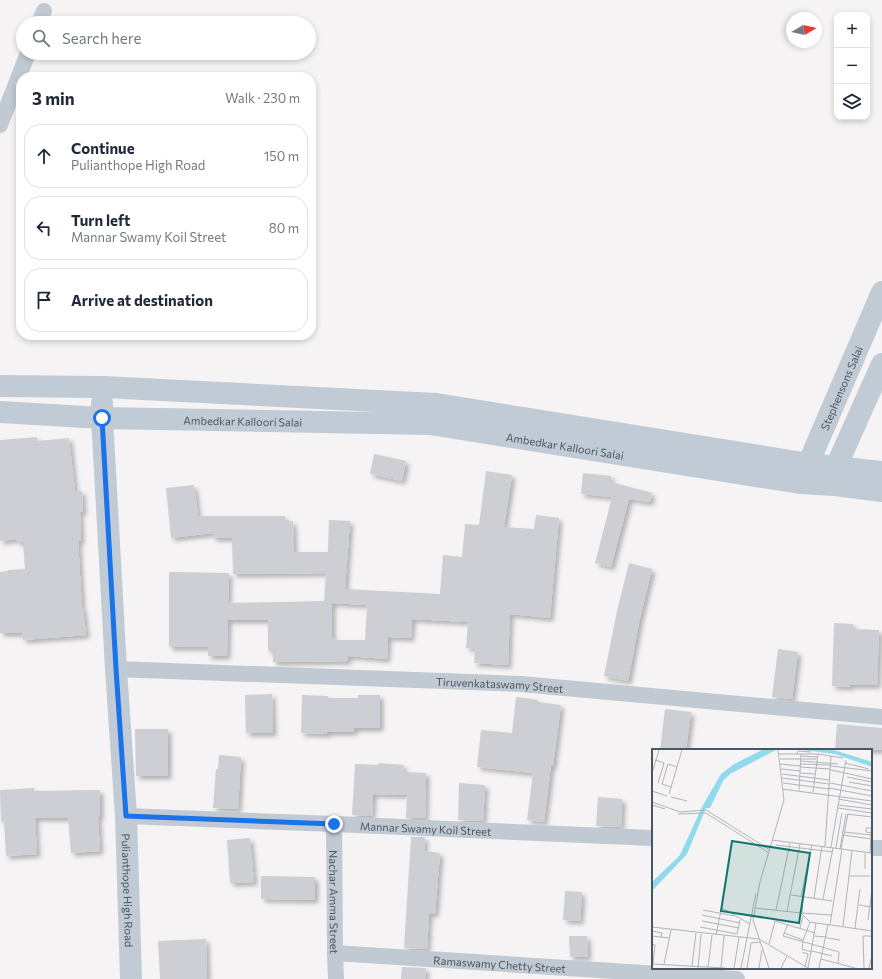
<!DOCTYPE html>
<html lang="en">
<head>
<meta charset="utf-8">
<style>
	:root { --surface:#fff; --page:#f2f2f3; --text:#1f2937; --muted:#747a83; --line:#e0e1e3 }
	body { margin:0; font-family:Commissioner,sans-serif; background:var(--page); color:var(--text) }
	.controls { position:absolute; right:12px; top:12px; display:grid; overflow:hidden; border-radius:8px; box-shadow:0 2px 6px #0003 }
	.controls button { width:36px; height:36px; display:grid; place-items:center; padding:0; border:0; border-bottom:1px solid var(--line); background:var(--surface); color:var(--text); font:20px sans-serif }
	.compass { position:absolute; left:786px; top:12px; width:36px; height:36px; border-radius:50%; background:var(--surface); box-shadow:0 2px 6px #0003; rotate:81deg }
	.stop { position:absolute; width:12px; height:12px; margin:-9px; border:3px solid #1a73e8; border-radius:50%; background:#fff }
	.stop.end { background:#1a73e8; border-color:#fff; box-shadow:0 1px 4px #0008 }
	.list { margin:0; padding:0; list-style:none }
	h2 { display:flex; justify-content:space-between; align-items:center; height:52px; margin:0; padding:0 16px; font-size:17px }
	h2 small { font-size:13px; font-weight:400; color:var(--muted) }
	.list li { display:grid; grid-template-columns:26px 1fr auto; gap:12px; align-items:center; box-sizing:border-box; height:64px; margin:0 8px 8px; padding:0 8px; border:1px solid var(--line); border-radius:16px }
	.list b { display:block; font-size:15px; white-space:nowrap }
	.list p { margin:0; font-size:13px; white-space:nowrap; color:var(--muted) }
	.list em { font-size:13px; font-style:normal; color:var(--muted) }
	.icon { flex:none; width:22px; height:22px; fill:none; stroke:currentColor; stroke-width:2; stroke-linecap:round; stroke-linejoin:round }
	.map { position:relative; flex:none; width:882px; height:979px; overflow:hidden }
	.search { position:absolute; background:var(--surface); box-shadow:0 2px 6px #0003; left:16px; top:16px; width:300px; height:44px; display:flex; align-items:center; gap:10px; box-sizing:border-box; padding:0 14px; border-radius:22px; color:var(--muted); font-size:15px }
	.panel { position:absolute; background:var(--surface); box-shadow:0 2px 6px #0003; left:16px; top:72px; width:300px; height:268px; border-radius:16px }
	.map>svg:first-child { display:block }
	.building { fill:#cdcfd5; fill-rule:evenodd; filter:url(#shadow) }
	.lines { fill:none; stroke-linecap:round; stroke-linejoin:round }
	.street { stroke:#c1cad2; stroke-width:16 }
	.secondary { stroke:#c1cbd6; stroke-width:22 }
	.route { stroke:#1a73e8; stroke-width:5 }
	.labels { text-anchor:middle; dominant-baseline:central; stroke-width:3; stroke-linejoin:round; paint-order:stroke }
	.street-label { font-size:11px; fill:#4a5661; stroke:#fff }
	.inset-road { fill:none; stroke:#b1b4b9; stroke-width:1 }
	.view { fill:#0f766e; fill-opacity:0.15; stroke:#0f766e; stroke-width:2 }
	.inset-edge { fill:none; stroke:#4a5661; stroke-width:2 }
</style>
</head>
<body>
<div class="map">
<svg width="882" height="979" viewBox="0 0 882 979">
	<defs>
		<filter id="shadow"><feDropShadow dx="3.5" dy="3.5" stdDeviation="2" flood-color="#0004"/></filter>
	</defs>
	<rect width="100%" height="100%" fill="#f5f3f3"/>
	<g class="building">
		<polygon points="37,437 37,441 69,438 75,491 82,491 83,512 80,512 81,541 78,541 82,608 83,608 86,635 23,640 22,633 0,633 0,572 8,571 8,570 25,569 23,542 17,542 17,539 0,541 0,440"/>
		<polygon points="374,454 406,461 402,481 370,474"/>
		<path d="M486,471L512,475L504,527L534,529L536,515L559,518L550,618L510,614L508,665L474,663L475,649L466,648L468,622L412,619L411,638L388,637L387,659L348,656V661L273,662V651H268V620H228L227,656H208V647H169V572L229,573L228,603L324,601L326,573L233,574L232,538H213V533L171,538L166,488L194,485L198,516H285V521H293L294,552H328L329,520L350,521L345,589L440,594L443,555L462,557L465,524L479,525ZM332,603L367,605L365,640H335V638H332Z"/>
		<polygon points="583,473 611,476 611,482 652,493 650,502 629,499 611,567 595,563 612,497 581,494"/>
		<polygon points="629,563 652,569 640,618 628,681 604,676 617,611"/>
		<polygon points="834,623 853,624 853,629 879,630 877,685 850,685 850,687 832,686"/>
		<polygon points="778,649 798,652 792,699 772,697"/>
		<polygon points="272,694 273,733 246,733 245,695"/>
		<polygon points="302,695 328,696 328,698 358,698 358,695 380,695 380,728 354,728 354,732 327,732 327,734 301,733"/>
		<polygon points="516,697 538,700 538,702 561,705 553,766 551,766 544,822 527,820 533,773 477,767 481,730 512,733"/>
		<polygon points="665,709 691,712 686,750 660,750"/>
		<polygon points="837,724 882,728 882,750 835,750"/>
		<polygon points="135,729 168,729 168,776 136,776"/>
		<polygon points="219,755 241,757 238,809 213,808 216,769 218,769"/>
		<polygon points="378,763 404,765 403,772 426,773 425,818 406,818 407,795 373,794 372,816 352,815 355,764 378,765"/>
		<polygon points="459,783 485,785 483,821 458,820"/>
		<polygon points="34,788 34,791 100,790 100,817 98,817 100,851 71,853 68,818 35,818 37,854 6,856 4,822 1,822 0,790"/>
		<polygon points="598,797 622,799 621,827 596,826"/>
		<polygon points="411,837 425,837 424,851 440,853 435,914 429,913 427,949 404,948"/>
		<polygon points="250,838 254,882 230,883 227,840"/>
		<polygon points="261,876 315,877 315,900 261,899"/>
		<polygon points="565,891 582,892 580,921 563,920"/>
		<polygon points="569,936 587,936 588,957 570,957"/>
		<polygon points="206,939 207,979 160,979 158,941"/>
		<polygon points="402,967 426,968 425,979 401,979"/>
	</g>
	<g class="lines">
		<g class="street">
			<polyline points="39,23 44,11"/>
			<polyline points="0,125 28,53"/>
			<path id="s1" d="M116,669L521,684L882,717"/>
			<path id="s2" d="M126,816L334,824L653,838"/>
			<path id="s3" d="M334,824L335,953L336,979"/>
			<polyline points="871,848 882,848"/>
			<path id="s4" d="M335,953L737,979"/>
		</g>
		<g class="secondary">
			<polyline points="0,386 103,387 436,404 809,464 882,472"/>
			<path id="s5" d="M102,403V418L116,669L126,816L131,979"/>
			<path id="s6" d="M0,412L102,418L430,424L800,483L835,485L882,491"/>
			<path id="s7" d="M803,476L882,292"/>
			<polyline points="835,480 836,467 882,364"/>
		</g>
	</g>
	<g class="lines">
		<polyline class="route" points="102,418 116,669 126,816 334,824"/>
	</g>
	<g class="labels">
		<g class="street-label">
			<text stroke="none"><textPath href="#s7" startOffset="96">Stephensons Salai</textPath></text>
			<text stroke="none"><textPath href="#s6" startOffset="243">Ambedkar Kalloori Salai</textPath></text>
			<text stroke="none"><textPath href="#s6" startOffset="567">Ambedkar Kalloori Salai</textPath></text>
			<text stroke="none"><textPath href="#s1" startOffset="384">Tiruvenkataswamy Street</textPath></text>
			<text stroke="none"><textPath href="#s2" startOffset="300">Mannar Swamy Koil Street</textPath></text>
			<text stroke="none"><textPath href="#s5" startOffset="488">Pulianthope High Road</textPath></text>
			<text stroke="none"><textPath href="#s3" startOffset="78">Nachar Amma Street</textPath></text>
			<text stroke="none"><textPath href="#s4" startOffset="165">Ramaswamy Chetty Street</textPath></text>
		</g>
	</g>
	<g transform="translate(652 749)">
		<rect width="220" height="220" fill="#f5f3f3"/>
		<path d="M110,1H124L78,25L71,32L58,59H54L35,105L0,142V133L28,106L50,58L69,25L82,15ZM150,1H182L220,13V18L183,5Z" fill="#90daee"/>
		<path class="inset-road" d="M127,5H166L191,9M145,5L146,2L159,3M149,7L165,8M128,10H164M4,11L12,14L6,34M149,12L186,15M193,14L217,20M128,15L148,17M149,15L179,16M179,17L220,22M148,18L178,20M129,20L148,22M179,21L220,30M0,24L7,1M148,24L163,25M130,25L178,31M195,28L220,33M130,29L177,35M197,33L220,37M131,34L177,40M178,34L220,42M19,38L10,35L16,15L25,18M177,39L220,47M130,40L220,52M147,41L149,5M0,42L15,47M161,43L166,5M17,45L30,1M19,48L35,52M186,50L220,56M0,53L28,63L54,61L118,101M0,56L13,60M186,56L220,60M186,59L220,64M26,65L54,64L117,104M195,65L220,68M192,83L219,86M219,84L214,83V79H220M191,86L219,90M120,91L220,104M124,96L181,103M173,97L179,7M179,98L194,11M184,99L190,64M188,100L194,65M189,100L196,65M218,104L220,66M213,120V104M197,127H218M139,146L180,152M149,147L160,96M151,147L150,164L179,166M162,149L170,97M171,150L181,99M207,156L220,158M70,159L98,175M103,159L149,164L158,173L220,182M51,161L83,167M124,161L138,94M135,162L148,95M50,166L88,174M216,171L220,141M50,172L87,179M136,175L131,187L187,203L186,215M178,176L190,100M191,177L200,102M0,178L107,190M48,178L85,185M148,179L151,167M203,179L208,140M0,182L10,184L9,188M132,184L151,191M85,185L88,171M64,186L69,161M0,187L17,189M162,187L175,188M175,189L188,191M107,190L156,219M150,194L158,173M151,194L150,200L160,203M0,195L3,196L1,215M117,195L123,172L163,184M160,202L180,207M150,203L156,205L153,218M169,210L203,219M0,215L73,219M12,215L19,181M40,217L44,184M56,218L60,186M46,219L49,185M69,219L72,187M82,219L87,188M89,219L104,144M95,219L99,194L108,193M107,219L110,201M117,219L101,171L108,133L132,51L126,1M129,219L135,207M156,219L164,174M167,219L176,176M212,219L211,187H220M217,219L220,207"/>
		<path class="view" d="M80,92L158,104L147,174L69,162Z"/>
		<rect width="220" height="220" class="inset-edge"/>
	</g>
</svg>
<div class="controls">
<button>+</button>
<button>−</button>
<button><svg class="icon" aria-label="layers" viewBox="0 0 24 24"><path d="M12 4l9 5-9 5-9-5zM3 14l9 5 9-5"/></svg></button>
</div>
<svg class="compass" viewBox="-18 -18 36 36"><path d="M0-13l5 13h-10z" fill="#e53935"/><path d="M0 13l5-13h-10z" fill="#747a83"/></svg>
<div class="stop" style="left:102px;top:418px"></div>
<div class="stop end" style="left:334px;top:824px"></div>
<div class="search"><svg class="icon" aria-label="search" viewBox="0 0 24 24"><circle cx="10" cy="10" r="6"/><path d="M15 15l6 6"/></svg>Search here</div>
<section class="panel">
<h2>3 min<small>Walk · 230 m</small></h2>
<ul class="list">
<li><svg class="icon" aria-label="ahead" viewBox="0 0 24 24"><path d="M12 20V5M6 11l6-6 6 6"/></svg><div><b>Continue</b><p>Pulianthope High Road</p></div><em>150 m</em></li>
<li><svg class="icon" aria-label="left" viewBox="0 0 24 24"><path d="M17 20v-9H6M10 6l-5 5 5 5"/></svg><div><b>Turn left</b><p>Mannar Swamy Koil Street</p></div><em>80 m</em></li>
<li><svg class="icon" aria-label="arrive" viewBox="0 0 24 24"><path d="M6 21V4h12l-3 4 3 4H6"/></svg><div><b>Arrive at destination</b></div></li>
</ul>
</section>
</div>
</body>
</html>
